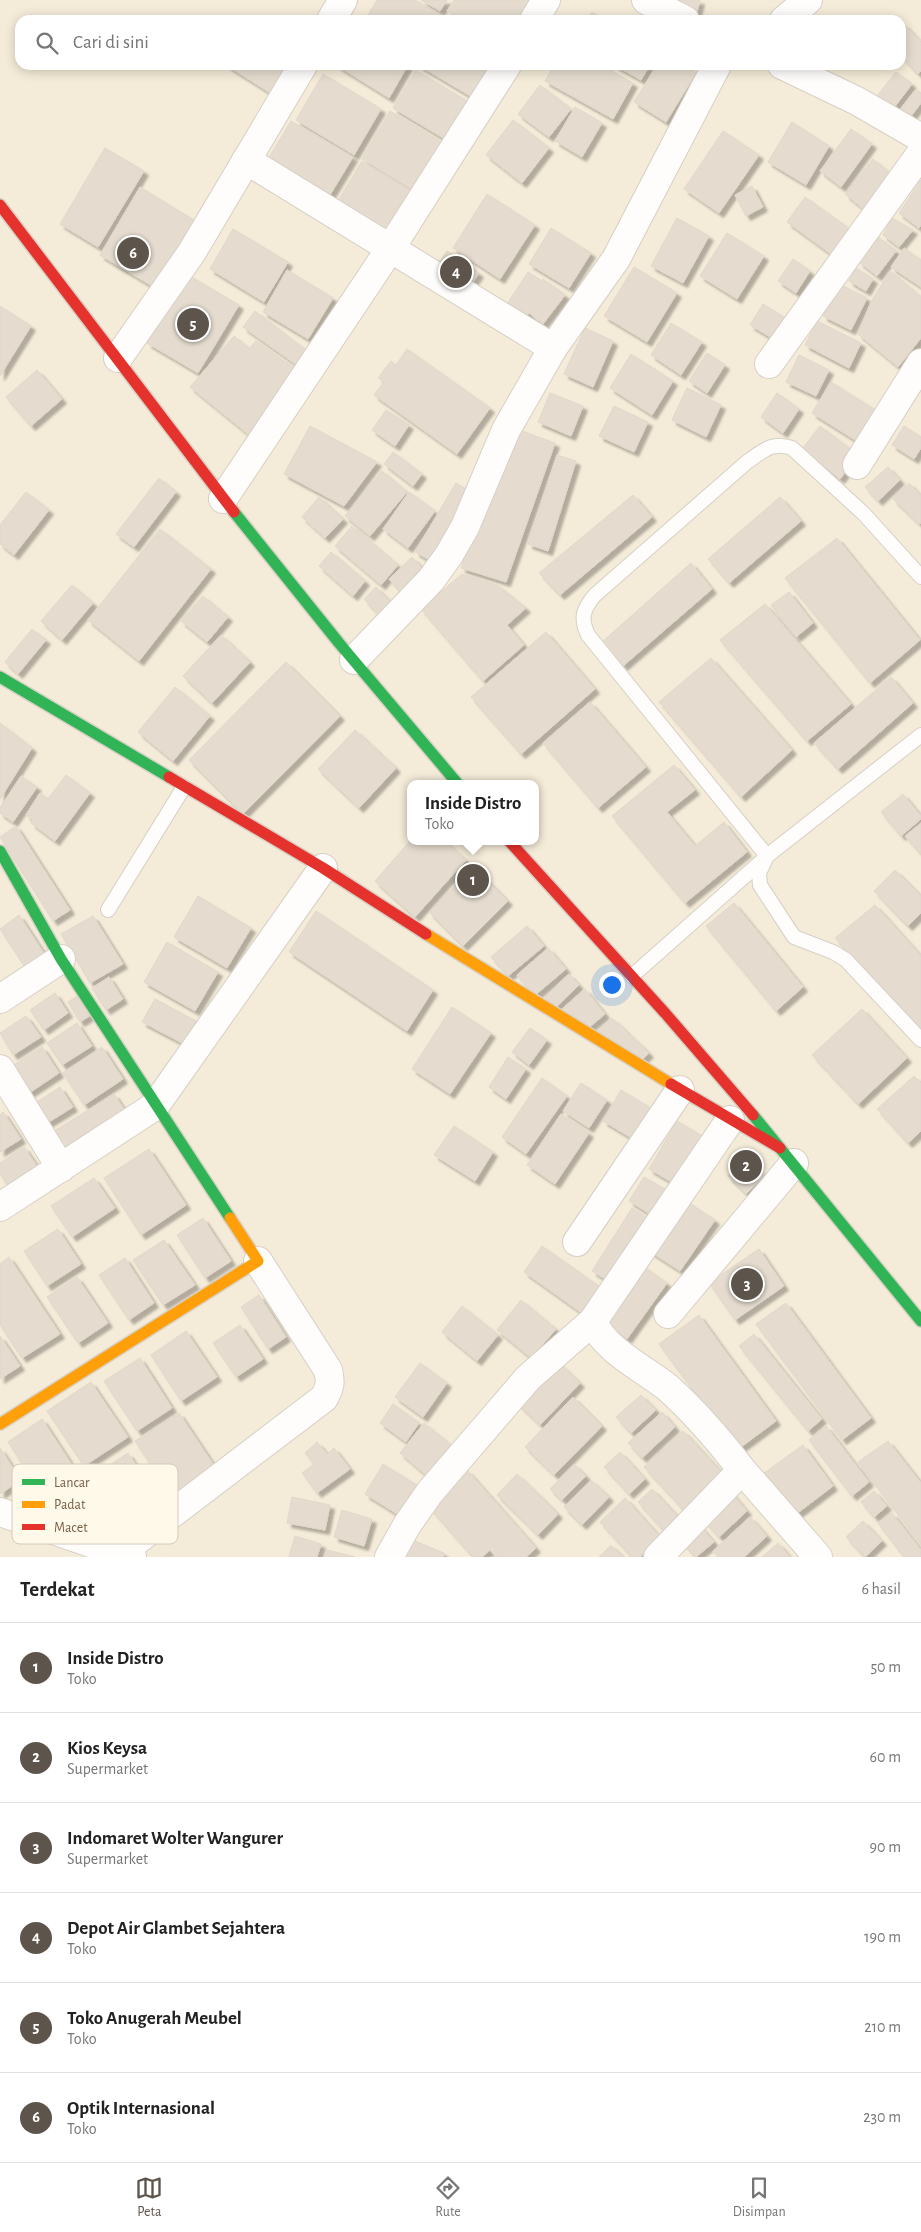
<!DOCTYPE html>
<html lang="id">
<head>
<meta charset="utf-8">
<style>
	:root { --surface:#fff; --page:#f2f2f2; --text:#222; --muted:#767676; --line:#e0e0e0; --accent:#5d544c }
	body { margin:0; font-family:"Alegreya Sans",sans-serif; background:var(--page); color:var(--text) }
	.you { position:absolute; left:611px; top:984px; width:18px; height:18px; margin:-12px; border:4px solid #fff; border-radius:50%; background:#1a73e8; box-shadow:0 0 0 8px #1a73e833 }
	.badge { display:grid; place-items:center; width:32px; height:32px; border-radius:50%; background:var(--accent); color:#fff; font-size:16px; font-weight:700 }
	.pin { position:absolute; translate:-50% -50%; border:2px solid #fff; box-shadow:0 1px 5px #0006 }
	.popup { position:absolute; left:407px; top:780px; width:132px; height:65px; box-sizing:border-box; display:grid; place-content:center; border-radius:10px; background:var(--surface); filter:drop-shadow(0 1px 4px #0005); font-size:16px; white-space:nowrap; color:var(--muted) }
	.popup b { font-size:19px; color:var(--text) }
	.popup::after { content:''; position:absolute; left:50%; top:100%; margin-left:-10px; border:10px solid transparent; border-top-color:var(--surface) }
	.list { margin:0; padding:0; list-style:none }
	h2 { display:flex; justify-content:space-between; align-items:center; height:65px; margin:0; padding:0 20px; font-size:21px }
	h2 small { font-size:16px; font-weight:400; color:var(--muted) }
	.list li { display:grid; grid-template-columns:32px 1fr auto; gap:15px; align-items:center; box-sizing:border-box; height:90px; padding:0 20px; border-top:1px solid var(--line) }
	.list b { display:block; font-size:19px; white-space:nowrap }
	.list p { margin:0; font-size:16px; white-space:nowrap; color:var(--muted) }
	.list em { font-size:16px; font-style:normal; color:var(--muted) }
	.icon { flex:none; width:28px; height:28px; fill:none; stroke:currentColor; stroke-width:2; stroke-linecap:round; stroke-linejoin:round }
	.map { position:relative; flex:none; width:921px; height:1557px; overflow:hidden }
	.search { position:absolute; background:var(--surface); box-shadow:0 2px 12px #0003; left:15px; right:15px; top:15px; height:55px; display:flex; align-items:center; gap:12px; box-sizing:border-box; padding:0 18px; border-radius:15px; color:var(--muted); font-size:19px }
	.sheet { height:605px; background:var(--surface) }
	nav { display:flex; justify-content:space-around; align-items:center; box-sizing:border-box; height:70px; border-top:1px solid var(--line); background:var(--surface); font-size:14px; color:var(--muted) }
	nav a { display:grid; justify-items:center; gap:2px }
	nav .on { color:var(--accent) }
	.map>svg:first-child { display:block }
	.residential { fill:#f4ebd8; fill-rule:evenodd }
	.building { fill:#e5dccf; stroke:#e1d7ca; filter:url(#shadow) }
	.lines { fill:none; stroke-linecap:round; stroke-linejoin:round }
	.lane-casing { stroke:#d6d0c5; stroke-width:16 }
	.street-casing { stroke:#d6d0c5; stroke-width:30 }
	.fast-casing { stroke:#d7d0c4; stroke-width:14 }
	.slow-casing { stroke:#d7d0c4; stroke-width:14 }
	.jam-casing { stroke:#d7d0c4; stroke-width:14 }
	.lane { stroke:#fefdfc; stroke-width:14 }
	.street { stroke:#fefdfc; stroke-width:28 }
	.fast { stroke:#30b455; stroke-width:11 }
	.slow { stroke:#ff9f0a; stroke-width:11 }
	.jam { stroke:#e5322d; stroke-width:11 }
	.key { fill:#fff9ea; stroke:#d6cab9; stroke-width:1 }
	.key-label { font-size:14px; fill:#785e46 }
</style>
</head>
<body>
<div class="map">
<svg width="921" height="1557" viewBox="0 0 921 1557">
	<defs>
		<filter id="shadow"><feDropShadow dx="4.5" dy="4.5" stdDeviation="1" flood-color="#0004"/></filter>
	</defs>
	<rect width="100%" height="100%" fill="#f8f4e8"/>
	<path class="residential" d="M0,0H921V1557H0ZM20,20H901V65H20ZM410,784H536V841H410Z"/>
	<g class="building">
		<polygon points="377,0 415,0 439,14 436,20 365,20"/>
		<polygon points="421,0 447,0 440,11"/>
		<polygon points="454,0 533,0 529,20 462,20 447,11"/>
		<polygon points="674,0 700,0 697,12 673,6"/>
		<polygon points="592,12 606,20 587,20"/>
		<polygon points="904,24 921,42 921,71 918,74 901,56 901,27"/>
		<polygon points="226,65 293,65 275,96"/>
		<polygon points="336,65 408,65 389,98"/>
		<polygon points="418,65 498,65 477,100"/>
		<polygon points="554,65 601,65 633,83 613,119 545,81"/>
		<polygon points="614,65 650,65 641,80"/>
		<polygon points="657,65 683,65 696,73 666,122 634,102"/>
		<polygon points="416,70 475,106 453,144 393,108"/>
		<polygon points="896,72 912,84 893,109 877,96"/>
		<polygon points="323,74 381,109 354,155 296,120"/>
		<polygon points="540,85 571,109 549,137 518,114"/>
		<polygon points="916,89 921,93 921,103 909,119 899,111"/>
		<polygon points="575,107 602,123 582,157 555,141"/>
		<polygon points="390,111 448,146 419,194 362,159"/>
		<polygon points="513,120 549,148 522,183 486,155"/>
		<polygon points="291,121 353,157 325,203 264,166"/>
		<polygon points="792,122 829,146 806,185 768,162"/>
		<polygon points="851,129 872,144 841,187 820,171"/>
		<polygon points="723,131 759,155 719,213 684,189"/>
		<polygon points="105,148 144,171 98,247 60,224"/>
		<polygon points="873,159 894,177 867,212 845,194"/>
		<polygon points="362,161 418,195 388,244 332,211"/>
		<polygon points="921,180 921,225 919,228 899,213"/>
		<polygon points="752,186 763,207 746,216 735,195"/>
		<polygon points="140,187 197,222 157,289 100,255"/>
		<polygon points="487,194 535,225 500,279 453,248"/>
		<polygon points="805,197 858,235 839,260 787,222"/>
		<polygon points="677,218 709,236 683,283 651,266"/>
		<polygon points="892,218 913,230 899,247 883,235"/>
		<polygon points="551,228 591,253 569,288 529,264"/>
		<polygon points="233,229 288,262 264,302 210,269"/>
		<polygon points="727,233 764,256 737,299 700,276"/>
		<polygon points="878,237 896,251 877,276 859,262"/>
		<polygon points="904,248 921,260 921,287 891,267"/>
		<polygon points="447,251 479,273 466,292 434,271"/>
		<polygon points="793,259 810,271 796,293 778,281"/>
		<polygon points="634,267 677,293 647,342 604,316"/>
		<polygon points="856,268 873,279 866,291 849,281"/>
		<polygon points="287,270 333,298 308,339 263,312"/>
		<polygon points="890,271 921,297 921,338 898,367 858,334 871,302"/>
		<polygon points="528,272 542,281 543,279 565,295 543,324 529,313 523,322 503,310"/>
		<polygon points="188,275 239,305 198,373 147,343"/>
		<polygon points="839,284 867,298 851,330 823,316"/>
		<polygon points="763,304 787,319 775,340 750,325"/>
		<polygon points="0,306 31,326 0,376"/>
		<polygon points="255,311 308,352 298,366 243,327"/>
		<polygon points="817,321 861,343 849,368 805,345"/>
		<polygon points="671,323 702,342 681,375 651,355"/>
		<polygon points="585,328 613,341 593,387 564,374"/>
		<polygon points="234,336 249,349 256,341 296,370 292,382 249,435 190,387"/>
		<polygon points="407,349 490,408 457,454 374,395 384,382 378,378 391,361 396,365"/>
		<polygon points="707,353 725,365 707,393 689,381"/>
		<polygon points="631,354 673,381 652,415 610,388"/>
		<polygon points="799,355 829,370 816,396 786,382"/>
		<polygon points="37,370 62,399 31,426 6,397"/>
		<polygon points="831,382 882,414 863,445 812,413"/>
		<polygon points="687,388 721,405 706,437 672,420"/>
		<polygon points="550,393 583,406 571,436 538,422"/>
		<polygon points="777,393 799,409 783,433 761,417"/>
		<polygon points="614,406 648,422 634,452 599,436"/>
		<polygon points="386,410 409,425 395,446 372,430"/>
		<polygon points="310,426 377,462 344,506 284,474"/>
		<polygon points="820,426 858,455 840,479 802,449"/>
		<polygon points="904,426 921,437 921,448 914,459 892,445"/>
		<polygon points="514,428 555,443 506,582 461,568"/>
		<polygon points="393,452 422,474 413,486 384,464"/>
		<polygon points="557,455 576,461 548,551 528,544"/>
		<polygon points="888,467 900,480 878,501 865,487"/>
		<polygon points="382,471 407,492 370,536 345,516"/>
		<polygon points="159,478 176,492 134,547 116,534"/>
		<polygon points="456,483 476,495 435,563 415,552"/>
		<polygon points="909,483 921,496 921,523 919,524 893,499"/>
		<polygon points="26,492 49,510 14,555 0,544 0,525"/>
		<polygon points="409,492 435,511 408,548 383,529"/>
		<polygon points="633,495 652,517 560,595 539,573"/>
		<polygon points="319,497 343,519 325,538 302,517"/>
		<polygon points="780,497 801,521 729,583 708,559"/>
		<polygon points="352,526 398,565 381,585 335,546"/>
		<polygon points="160,529 211,569 139,661 88,620"/>
		<polygon points="837,538 920,640 870,683 785,578"/>
		<polygon points="331,552 365,581 353,596 319,566"/>
		<polygon points="412,557 427,574 404,595 389,579"/>
		<polygon points="691,563 712,589 623,666 602,642"/>
		<polygon points="462,574 497,585 526,608 507,625 524,645 483,681 421,609"/>
		<polygon points="72,585 93,603 62,640 41,621"/>
		<polygon points="376,587 398,610 385,622 364,599"/>
		<polygon points="789,592 813,623 796,637 771,605"/>
		<polygon points="203,596 228,617 207,642 181,621"/>
		<polygon points="765,604 851,704 807,741 720,640"/>
		<polygon points="32,629 46,640 18,674 5,662"/>
		<polygon points="546,632 595,689 521,754 471,697"/>
		<polygon points="221,635 250,662 212,703 183,676"/>
		<polygon points="711,658 792,750 741,797 659,702"/>
		<polygon points="286,662 340,716 243,814 189,760"/>
		<polygon points="891,677 913,703 838,769 814,743"/>
		<polygon points="175,687 210,716 173,761 138,732"/>
		<polygon points="590,702 646,767 598,808 543,743"/>
		<polygon points="0,723 32,748 0,799"/>
		<polygon points="355,730 396,768 359,808 318,769"/>
		<polygon points="674,765 695,790 667,812 695,846 724,822 747,852 685,903 612,816"/>
		<polygon points="66,775 90,793 55,841 31,823 33,820 26,815 40,793 48,799"/>
		<polygon points="21,776 37,787 13,822 0,813 0,808"/>
		<polygon points="903,794 921,816 921,819 901,836 881,812"/>
		<polygon points="921,823 921,854 905,836"/>
		<polygon points="16,826 70,910 53,921 0,837"/>
		<polygon points="410,841 445,841 466,860 415,917 375,881"/>
		<polygon points="474,867 508,901 463,946 429,912"/>
		<polygon points="895,870 921,896 921,913 908,926 874,891"/>
		<polygon points="198,896 251,928 227,968 174,937"/>
		<polygon points="734,903 803,987 776,1011 706,926"/>
		<polygon points="875,905 921,956 921,1033 835,938"/>
		<polygon points="316,911 433,990 407,1031 289,952"/>
		<polygon points="19,915 47,958 27,970 0,929"/>
		<polygon points="93,916 123,964 90,983 61,934"/>
		<polygon points="527,926 544,946 508,976 491,957"/>
		<polygon points="167,942 218,972 195,1011 144,982"/>
		<polygon points="548,948 566,969 534,996 517,975"/>
		<polygon points="569,974 579,985 555,1008 545,997"/>
		<polygon points="109,977 123,999 106,1010 92,988"/>
		<polygon points="585,989 605,1014 586,1030 561,1010"/>
		<polygon points="55,993 68,1013 44,1030 30,1010"/>
		<polygon points="79,995 91,1015 80,1022 68,1002"/>
		<polygon points="155,999 196,1021 184,1044 142,1022"/>
		<polygon points="452,1007 491,1033 450,1094 412,1069"/>
		<polygon points="862,1009 907,1058 858,1104 812,1055"/>
		<polygon points="26,1016 41,1037 13,1055 0,1033"/>
		<polygon points="612,1018 649,1053 639,1063 596,1033"/>
		<polygon points="77,1023 92,1046 62,1065 47,1043"/>
		<polygon points="530,1028 547,1040 529,1065 512,1052"/>
		<polygon points="42,1047 59,1073 26,1095 9,1068"/>
		<polygon points="102,1047 123,1079 84,1105 63,1073"/>
		<polygon points="508,1057 526,1069 506,1099 489,1087"/>
		<polygon points="914,1076 921,1083 921,1131 908,1143 877,1109"/>
		<polygon points="542,1078 567,1096 526,1154 502,1137"/>
		<polygon points="581,1083 607,1100 589,1128 563,1111"/>
		<polygon points="60,1087 73,1107 44,1125 31,1106"/>
		<polygon points="621,1090 659,1113 640,1143 603,1121"/>
		<polygon points="114,1094 131,1120 64,1162 48,1135"/>
		<polygon points="3,1112 21,1139 0,1152 0,1115"/>
		<polygon points="561,1114 589,1133 555,1184 527,1165"/>
		<polygon points="677,1121 704,1137 675,1184 649,1169"/>
		<polygon points="454,1126 493,1152 475,1181 434,1155"/>
		<polygon points="24,1147 43,1175 14,1195 0,1174 0,1163"/>
		<polygon points="149,1149 186,1205 141,1235 104,1178"/>
		<polygon points="746,1157 764,1176 746,1194 728,1176"/>
		<polygon points="644,1177 668,1191 653,1216 629,1201"/>
		<polygon points="94,1178 115,1208 72,1237 51,1206"/>
		<polygon points="680,1197 715,1220 680,1271 646,1249"/>
		<polygon points="632,1208 650,1220 610,1282 592,1271"/>
		<polygon points="203,1218 231,1261 205,1278 177,1235"/>
		<polygon points="58,1229 81,1264 47,1286 24,1251"/>
		<polygon points="164,1240 195,1285 163,1305 133,1260"/>
		<polygon points="542,1246 604,1290 586,1316 524,1272"/>
		<polygon points="759,1249 784,1286 735,1320 709,1283"/>
		<polygon points="9,1257 60,1334 22,1358 0,1325 0,1264"/>
		<polygon points="125,1258 154,1303 129,1320 99,1275"/>
		<polygon points="640,1264 667,1283 627,1339 600,1320"/>
		<polygon points="77,1277 108,1323 78,1343 47,1297"/>
		<polygon points="259,1295 286,1337 268,1349 241,1307"/>
		<polygon points="521,1300 556,1329 531,1358 497,1330"/>
		<polygon points="786,1303 871,1418 842,1440 756,1324"/>
		<polygon points="462,1306 498,1335 477,1361 442,1332"/>
		<polygon points="699,1315 776,1421 737,1450 659,1344"/>
		<polygon points="240,1325 263,1359 236,1377 213,1343"/>
		<polygon points="186,1331 217,1377 181,1401 151,1355"/>
		<polygon points="754,1334 822,1419 808,1431 739,1346"/>
		<polygon points="0,1336 20,1366 0,1379"/>
		<polygon points="140,1358 172,1408 137,1431 104,1381"/>
		<polygon points="558,1362 580,1383 540,1425 518,1404"/>
		<polygon points="420,1363 447,1383 423,1417 395,1397"/>
		<polygon points="91,1382 128,1437 84,1466 47,1411"/>
		<polygon points="641,1395 656,1410 631,1433 616,1417"/>
		<polygon points="573,1397 602,1426 554,1475 525,1447"/>
		<polygon points="393,1404 419,1423 406,1442 380,1423"/>
		<polygon points="662,1412 675,1427 642,1458 628,1443"/>
		<polygon points="179,1413 221,1476 177,1505 135,1441"/>
		<polygon points="42,1419 76,1471 42,1494 8,1442"/>
		<polygon points="424,1423 458,1451 434,1482 400,1453"/>
		<polygon points="826,1426 869,1482 852,1496 809,1440"/>
		<polygon points="683,1431 725,1476 686,1512 644,1467"/>
		<polygon points="888,1441 921,1483 921,1544 858,1462"/>
		<polygon points="317,1442 327,1454 334,1448 350,1469 317,1493 302,1473 314,1464 305,1453"/>
		<polygon points="803,1445 833,1486 791,1518 760,1476"/>
		<polygon points="0,1448 21,1480 0,1494"/>
		<polygon points="620,1452 645,1479 629,1494 604,1467"/>
		<polygon points="128,1453 163,1505 133,1524 99,1472"/>
		<polygon points="383,1464 420,1487 402,1517 365,1494"/>
		<polygon points="574,1464 586,1476 562,1500 550,1489"/>
		<polygon points="467,1470 536,1548 526,1557 496,1557 490,1550 482,1557 473,1557 429,1507"/>
		<polygon points="82,1472 98,1497 58,1523 42,1498"/>
		<polygon points="517,1474 558,1514 538,1535 497,1495"/>
		<polygon points="591,1480 609,1497 582,1525 564,1507"/>
		<polygon points="652,1489 680,1519 665,1532 638,1502"/>
		<polygon points="730,1491 747,1511 719,1537 701,1517"/>
		<polygon points="874,1491 887,1506 874,1517 861,1502"/>
		<polygon points="292,1497 330,1505 325,1530 287,1523"/>
		<polygon points="103,1498 124,1531 104,1544 82,1512"/>
		<polygon points="625,1498 661,1538 640,1557 632,1557 600,1522"/>
		<polygon points="342,1510 372,1519 364,1546 334,1537"/>
		<polygon points="892,1513 921,1550 921,1557 904,1557 878,1523"/>
		<polygon points="750,1517 767,1536 744,1557 718,1557 713,1551"/>
		<polygon points="863,1521 882,1541 865,1557 846,1537"/>
		<polygon points="699,1525 714,1542 696,1557 681,1541"/>
		<polygon points="295,1536 321,1544 317,1557 289,1557"/>
		<polygon points="403,1536 444,1553 443,1557 395,1557"/>
		<polygon points="778,1543 790,1557 762,1557"/>
		<polygon points="611,1545 623,1557 599,1557"/>
		<polygon points="327,1550 355,1557 325,1557"/>
	</g>
	<g class="lines">
		<g class="lane-casing">
			<g id="lane">
				<path d="M921,577L864,514L792,448C772,441 763,451 747,462L595,595C583,609 580,618 588,635L767,856L921,735"/>
				<polyline points="767,856 759,873 760,885 794,937 833,952 846,960 921,1040"/>
				<polyline points="108,910 184,787"/>
				<polyline points="632,976 763,860"/>
			</g>
		</g>
		<g class="street-casing">
			<g id="street">
				<polyline points="646,0 685,20"/>
				<polyline points="331,20 343,0"/>
				<polyline points="534,20 546,0"/>
				<polyline points="784,20 808,0"/>
				<polyline points="782,65 857,101 921,138"/>
				<polyline points="246,160 553,348"/>
				<polyline points="118,358 192,252 303,65"/>
				<polyline points="769,364 921,153"/>
				<polyline points="857,465 921,363"/>
				<polyline points="223,499 390,249 507,65"/>
				<polyline points="354,660 431,580 449,555 465,527 506,430 553,348 616,259 717,65"/>
				<polyline points="0,999 61,959"/>
				<polyline points="0,1069 61,1168"/>
				<polyline points="0,1207 155,1106 323,868"/>
				<polyline points="577,1242 680,1090"/>
				<polyline points="668,1314 794,1163"/>
				<polyline points="742,1470 818,1557"/>
				<polyline points="0,1512 132,1557"/>
				<path d="M119,1554L324,1398C330,1387 331,1382 328,1370L258,1261"/>
				<polyline points="389,1557 407,1525 430,1492 528,1378 593,1321"/>
				<path d="M658,1557L742,1470C719,1440 695,1412 667,1387C644,1369 603,1349 593,1321L730,1120"/>
			</g>
		</g>
		<g class="fast-casing">
			<g id="fast">
				<polyline points="234,512 339,643 458,784"/>
				<polyline points="0,677 169,777"/>
				<polyline points="0,851 61,959 230,1218"/>
				<polyline points="753,1115 921,1321"/>
			</g>
		</g>
		<g class="slow-casing">
			<g id="slow">
				<polyline points="426,934 671,1084"/>
				<polyline points="0,1424 258,1261 230,1218"/>
			</g>
		</g>
		<g class="jam-casing">
			<g id="jam">
				<polyline points="0,205 234,512"/>
				<polyline points="169,777 323,868 426,934"/>
				<polyline points="509,841 665,1013 753,1115"/>
				<polyline points="671,1084 780,1148"/>
			</g>
		</g>
		<use href="#lane" class="lane"/>
		<use href="#street" class="street"/>
		<use href="#fast" class="fast"/>
		<use href="#slow" class="slow"/>
		<use href="#jam" class="jam"/>
	</g>
	<rect x="12" y="1464" width="166" height="80" rx="8" class="key"/>
	<rect x="22" y="1479" width="23" height="6" fill="#30b455"/>
	<rect x="22" y="1501" width="23" height="7" fill="#ff9f0a"/>
	<rect x="22" y="1524" width="23" height="6" fill="#e5322d"/>
	<g class="key-label">
		<text x="54" y="1487">Lancar</text>
		<text x="54" y="1509">Padat</text>
		<text x="54" y="1532">Macet</text>
	</g>
</svg>
<div class="you"></div>
<div class="pin badge" style="left:473px;top:880px">1</div>
<div class="popup"><b>Inside Distro</b>Toko</div>
<div class="pin badge" style="left:746px;top:1166px">2</div>
<div class="pin badge" style="left:747px;top:1284px">3</div>
<div class="pin badge" style="left:456px;top:272px">4</div>
<div class="pin badge" style="left:193px;top:324px">5</div>
<div class="pin badge" style="left:133px;top:253px">6</div>
<div class="search"><svg class="icon" aria-label="search" viewBox="0 0 24 24"><circle cx="10" cy="10" r="6"/><path d="M15 15l6 6"/></svg>Cari di sini</div>
</div>
<section class="sheet">
<h2>Terdekat<small>6 hasil</small></h2>
<ul class="list">
<li><span class="badge">1</span><div><b>Inside Distro</b><p>Toko</p></div><em>50 m</em></li>
<li><span class="badge">2</span><div><b>Kios Keysa</b><p>Supermarket</p></div><em>60 m</em></li>
<li><span class="badge">3</span><div><b>Indomaret Wolter Wangurer</b><p>Supermarket</p></div><em>90 m</em></li>
<li><span class="badge">4</span><div><b>Depot Air Glambet Sejahtera</b><p>Toko</p></div><em>190 m</em></li>
<li><span class="badge">5</span><div><b>Toko Anugerah Meubel</b><p>Toko</p></div><em>210 m</em></li>
<li><span class="badge">6</span><div><b>Optik Internasional</b><p>Toko</p></div><em>230 m</em></li>
</ul>
</section>
<nav>
<a class="on"><svg class="icon" aria-label="map" viewBox="0 0 24 24"><path d="M3 6l6-2 6 2 6-2v14l-6 2-6-2-6 2zM9 4v14M15 6v14"/></svg>Peta</a>
<a><svg class="icon" aria-label="directions" viewBox="0 0 24 24"><path d="M12 3l9 9-9 9-9-9zM9 14v-3h6M13 9l2 2-2 2"/></svg>Rute</a>
<a><svg class="icon" aria-label="saved" viewBox="0 0 24 24"><path d="M7 4h10v16l-5-4-5 4z"/></svg>Disimpan</a>
</nav>
</body>
</html>
